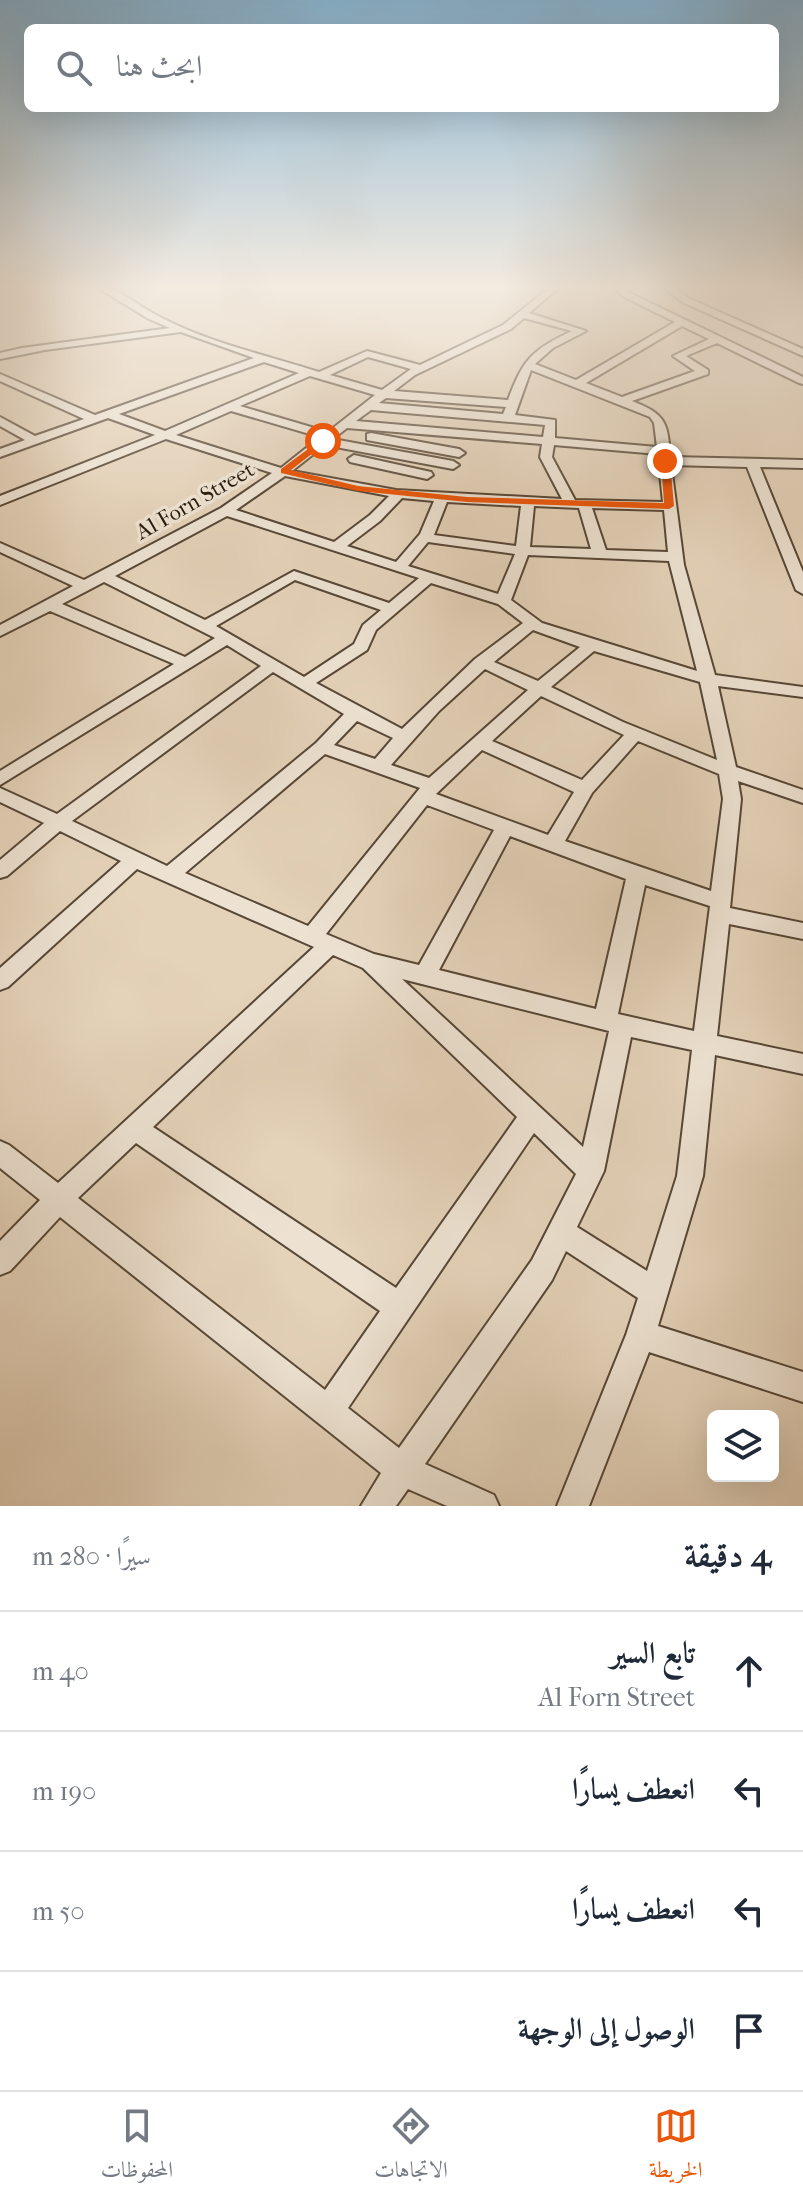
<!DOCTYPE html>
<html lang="ar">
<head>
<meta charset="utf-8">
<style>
	:root { --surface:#fff; --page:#f6f6f7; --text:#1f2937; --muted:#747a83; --line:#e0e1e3; --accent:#ea580c }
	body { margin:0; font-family:"IM FELL French Canon",Amiri,serif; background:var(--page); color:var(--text); direction:rtl }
	.controls { position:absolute; right:24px; bottom:24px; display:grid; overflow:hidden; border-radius:12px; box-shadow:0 8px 32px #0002 }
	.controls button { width:72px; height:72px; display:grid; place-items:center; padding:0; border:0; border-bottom:2px solid var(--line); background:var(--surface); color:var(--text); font:40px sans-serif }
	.stop { position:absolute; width:24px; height:24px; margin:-18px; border:6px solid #ea580c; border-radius:50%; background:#fff }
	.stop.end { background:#ea580c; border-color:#fff; box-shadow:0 2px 8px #0008 }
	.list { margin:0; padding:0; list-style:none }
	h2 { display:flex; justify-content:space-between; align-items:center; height:104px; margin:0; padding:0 32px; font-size:34px }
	h2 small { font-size:26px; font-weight:400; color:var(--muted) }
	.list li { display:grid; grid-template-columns:52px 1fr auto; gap:24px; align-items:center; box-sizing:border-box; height:120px; padding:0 32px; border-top:2px solid var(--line) }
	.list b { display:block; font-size:30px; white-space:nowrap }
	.list p { margin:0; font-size:26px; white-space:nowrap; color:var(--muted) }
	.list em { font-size:26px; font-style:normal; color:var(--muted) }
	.icon { flex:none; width:44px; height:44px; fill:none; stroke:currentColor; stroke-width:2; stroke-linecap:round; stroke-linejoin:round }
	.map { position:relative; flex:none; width:803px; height:1506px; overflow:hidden; direction:ltr }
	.search { position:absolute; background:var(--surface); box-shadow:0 8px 32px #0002; left:24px; right:24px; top:24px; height:88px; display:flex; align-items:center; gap:20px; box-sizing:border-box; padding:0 28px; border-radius:12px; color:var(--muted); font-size:30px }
	.sheet { height:584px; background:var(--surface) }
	nav { display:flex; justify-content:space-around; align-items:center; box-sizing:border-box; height:112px; border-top:2px solid var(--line); background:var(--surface); font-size:22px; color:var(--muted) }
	nav a { display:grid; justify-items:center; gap:4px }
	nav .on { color:var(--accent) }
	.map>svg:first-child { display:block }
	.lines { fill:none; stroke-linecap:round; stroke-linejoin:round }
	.minor-casing { stroke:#574736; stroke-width:4 }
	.minor { fill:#ede2d2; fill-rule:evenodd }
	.route { fill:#ea580c }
	.labels { text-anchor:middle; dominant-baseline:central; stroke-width:7; stroke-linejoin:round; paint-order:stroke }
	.far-street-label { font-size:22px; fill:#28190b; stroke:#ede2d2 }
</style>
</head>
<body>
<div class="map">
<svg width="803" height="1506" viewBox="0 0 803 1506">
	<rect width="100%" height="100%" fill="#e4d2b9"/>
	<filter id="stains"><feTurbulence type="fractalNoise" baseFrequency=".0025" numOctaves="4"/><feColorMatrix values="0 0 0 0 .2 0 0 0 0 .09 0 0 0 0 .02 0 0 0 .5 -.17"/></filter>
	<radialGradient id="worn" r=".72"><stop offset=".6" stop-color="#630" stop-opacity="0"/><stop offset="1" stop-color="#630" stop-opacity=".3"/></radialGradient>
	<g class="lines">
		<g class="minor-casing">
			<g id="minor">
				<path d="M93,285C112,284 132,301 149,311C200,341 263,354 319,372L367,351L420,365L503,325L553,285H562L529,313L586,331L553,348L535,364L576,380L675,322L624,297L609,285H619L630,293L803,377V384L799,383L717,343L686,356L708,370V374L632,401C666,414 668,423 670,457L803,460V468L760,467L803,572V594L796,590L747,467L671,465L684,565L715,675L803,687V697L718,686L736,767L803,790V803L738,781L741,799L730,908L803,923V939L729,924L717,1036L803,1054V1074L715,1055L703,1176L658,1326L803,1372V1402L649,1352L589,1506H557L626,1335L638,1298L566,1251L552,1280L425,1464L494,1495L499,1506H447L408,1489L396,1506H361L381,1473L60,1217L10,1271L0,1275V1241L40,1200L0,1168V1141L9,1145L58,1183L314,947L137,869L8,987L0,990V968L121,861L60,831L7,876L0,878V860L44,823L0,802V788L57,814L261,666L227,645L0,785V771L174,664L50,611L0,636V625L73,586L0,552V543L84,580L221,508L272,473L166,439L0,505V496L155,435L108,418L0,457V449L25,440L0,426V417L35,436L84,419L0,381V374L95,415L254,358L181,332L45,350L0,359V353L22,348L170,328L149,319ZM524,318L572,331C531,350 523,360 508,400L394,391L415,375L511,329ZM682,326L709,339L673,356L695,371L622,397L586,383ZM368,357L411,369L382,390L330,375ZM264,362L299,373L165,431L119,414ZM531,370L650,417L654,423L657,447L555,438V420L515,415ZM310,376L375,395L328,432L240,406ZM386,398L506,407L503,414L379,403ZM371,410L545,425L543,437L356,421ZM231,411L320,437L281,468L176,435ZM347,428L542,444L540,457L562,499L396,490L292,471L325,445L453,469L459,465L453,461L333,439ZM554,445L658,454L663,502L575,500L552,457ZM285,476L389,496L370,515L334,542L236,510ZM402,498L434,501L420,534L396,562L347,546L380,521ZM447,502L521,506L516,546L434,535ZM534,506L579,508L591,549L530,547ZM592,508L664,510L668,552L606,550ZM227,516L419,578L389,603L294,571L205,620L115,576ZM428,542L515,554L498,594L408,566ZM528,555L669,561L697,671L542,623L511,600ZM295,580L381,610L363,625L354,644L304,677L216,626ZM104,582L215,638L185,657L62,604ZM431,583L498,604L523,623L475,659L402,729L316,683L367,650L376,630ZM533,630L580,647L538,681L494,662ZM594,651L700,682L717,760L623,722L551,687ZM485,669L528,690L429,778L391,765L439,711ZM273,672L344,714L316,743L167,866L72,821ZM541,696L624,735L582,780L492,741ZM357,721L393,738L375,759L334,745ZM638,741L719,774L723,799L711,891L565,841L592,793ZM482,750L574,792L548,835L436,794ZM325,754L420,788L308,926L185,873ZM427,805L494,830L419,965L374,954L326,934ZM510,836L626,879L596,1009L439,970ZM645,885L710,906L694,1031L618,1014ZM333,955L363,968L517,1117L396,1288L153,1127ZM402,979L609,1031L583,1147ZM631,1037L692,1050L677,1176L647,1271L577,1227L604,1171ZM534,1133L576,1174L532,1260L399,1448L348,1408ZM136,1143L380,1311L325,1390L78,1198Z"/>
				<polygon points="661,285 671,285 688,298 803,349 803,356 682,302"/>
				<polygon points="371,433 459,449 465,453 459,457 367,440 367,434"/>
				<polygon points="354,455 431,472 433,475 427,479 350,462 348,459"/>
			</g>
		</g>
		<use href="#minor" class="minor"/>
	</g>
	<linearGradient id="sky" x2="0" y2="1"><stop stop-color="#87b5d4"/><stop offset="0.58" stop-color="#f3ebe0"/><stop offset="1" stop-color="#f3ebe0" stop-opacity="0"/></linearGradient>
	<rect width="803" height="495" fill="url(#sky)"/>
	<polygon class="route" points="323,438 326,443 291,470 358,486 467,497 664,503 661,461 665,458 670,461 674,506 669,509 467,502 358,491 281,473 281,469"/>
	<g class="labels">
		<g class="far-street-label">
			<text transform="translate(195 501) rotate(-30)">Al Forn Street</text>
		</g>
	</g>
	<rect width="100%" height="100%" filter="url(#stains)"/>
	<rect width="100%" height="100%" fill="url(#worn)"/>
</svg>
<div class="controls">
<button><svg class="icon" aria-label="layers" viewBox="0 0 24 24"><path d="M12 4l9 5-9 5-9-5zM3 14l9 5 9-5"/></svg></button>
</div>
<div class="stop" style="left:323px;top:441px"></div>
<div class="stop end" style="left:665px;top:461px"></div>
<div class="search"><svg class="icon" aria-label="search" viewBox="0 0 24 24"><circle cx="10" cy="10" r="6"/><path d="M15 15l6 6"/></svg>ابحث هنا</div>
</div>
<section class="sheet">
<h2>4 دقيقة<small>سيرًا · 280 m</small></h2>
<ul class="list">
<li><svg class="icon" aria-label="ahead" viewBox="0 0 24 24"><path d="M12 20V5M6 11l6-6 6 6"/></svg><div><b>تابع السير</b><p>Al Forn Street</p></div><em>40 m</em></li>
<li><svg class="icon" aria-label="left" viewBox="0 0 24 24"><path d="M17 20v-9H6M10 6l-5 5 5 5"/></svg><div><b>انعطف يسارًا</b></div><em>190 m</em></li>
<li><svg class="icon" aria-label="left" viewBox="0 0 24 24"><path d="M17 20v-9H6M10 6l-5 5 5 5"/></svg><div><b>انعطف يسارًا</b></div><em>50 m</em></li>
<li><svg class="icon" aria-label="arrive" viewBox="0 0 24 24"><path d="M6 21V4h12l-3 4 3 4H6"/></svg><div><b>الوصول إلى الوجهة</b></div></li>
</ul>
</section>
<nav>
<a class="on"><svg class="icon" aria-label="map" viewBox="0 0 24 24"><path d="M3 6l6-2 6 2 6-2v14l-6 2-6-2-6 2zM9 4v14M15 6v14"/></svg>الخريطة</a>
<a><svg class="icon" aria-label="directions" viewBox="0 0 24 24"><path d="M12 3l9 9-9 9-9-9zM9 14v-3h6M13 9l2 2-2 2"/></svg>الاتجاهات</a>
<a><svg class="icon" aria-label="saved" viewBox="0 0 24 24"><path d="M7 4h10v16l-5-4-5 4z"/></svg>المحفوظات</a>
</nav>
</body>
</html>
